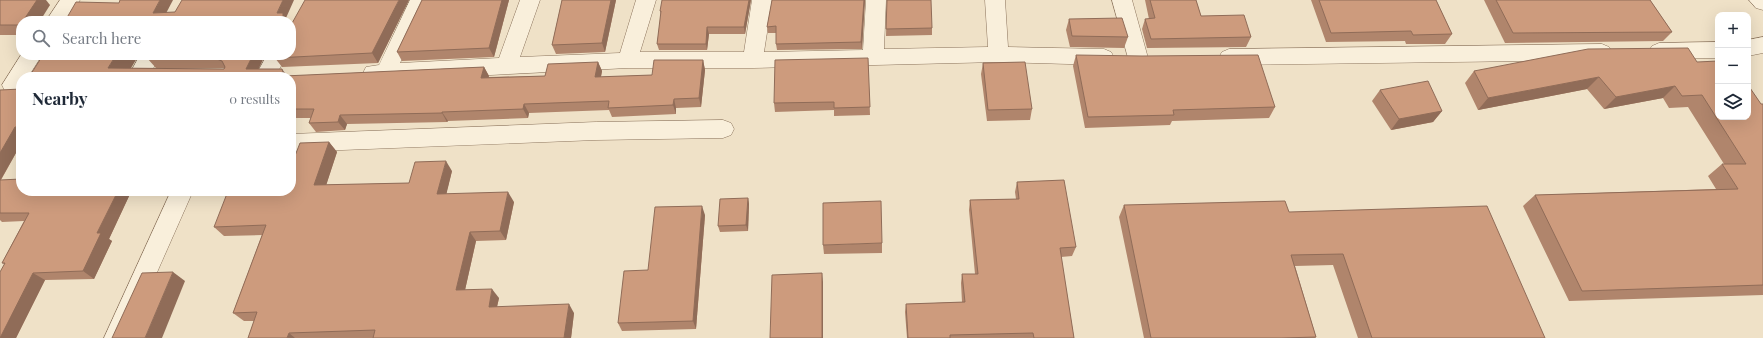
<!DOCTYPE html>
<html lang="en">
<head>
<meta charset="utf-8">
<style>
	:root { --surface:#fff; --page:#f6f6f7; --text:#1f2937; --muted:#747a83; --line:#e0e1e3 }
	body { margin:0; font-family:"Playfair Display",serif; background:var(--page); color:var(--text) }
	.controls { position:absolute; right:12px; top:12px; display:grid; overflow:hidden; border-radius:8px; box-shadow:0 4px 16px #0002 }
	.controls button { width:36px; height:36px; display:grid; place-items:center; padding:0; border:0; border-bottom:1px solid var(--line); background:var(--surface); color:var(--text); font:20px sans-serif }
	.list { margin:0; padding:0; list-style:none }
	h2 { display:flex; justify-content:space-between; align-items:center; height:52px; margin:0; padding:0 16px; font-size:17px }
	h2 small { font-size:13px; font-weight:400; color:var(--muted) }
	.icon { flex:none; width:22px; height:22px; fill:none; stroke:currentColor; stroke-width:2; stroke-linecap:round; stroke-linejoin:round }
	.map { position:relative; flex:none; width:1763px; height:338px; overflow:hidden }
	.search { position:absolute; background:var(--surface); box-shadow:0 4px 16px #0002; left:16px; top:16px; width:280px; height:44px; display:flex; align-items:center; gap:10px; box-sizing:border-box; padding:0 14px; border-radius:16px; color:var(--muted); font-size:15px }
	.panel { position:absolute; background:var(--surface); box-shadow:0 4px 16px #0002; left:16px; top:72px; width:280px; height:124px; border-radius:16px }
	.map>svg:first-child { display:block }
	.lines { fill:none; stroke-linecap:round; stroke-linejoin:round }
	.minor-casing { stroke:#8b735c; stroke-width:1 }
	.minor { fill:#f9efdb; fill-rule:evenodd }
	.wall { fill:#b0856c }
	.shaded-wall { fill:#906c58 }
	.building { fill:#cd9b7d; stroke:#906c58 }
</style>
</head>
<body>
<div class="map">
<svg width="1763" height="338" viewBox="0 0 1763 338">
	<rect width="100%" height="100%" fill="#efe1c7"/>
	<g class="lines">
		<g class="minor-casing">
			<g id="minor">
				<polygon points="60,0 80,0 66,21 46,21"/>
				<polygon points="410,0 430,0 400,63 499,58 520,0 540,0 520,57 620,53 636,0 656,0 640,52 744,52 752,0 772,0 764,52 863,50 866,0 886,0 884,49 988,47 985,0 1005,0 1008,47 1104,49 1111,52 1114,57 1111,62 1104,65 998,62 753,68 628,68 373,81 366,79 363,73 366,67 379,65"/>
				<polygon points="1112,0 1132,0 1148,58 1145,63 1138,66 1131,63 1128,58"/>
				<polygon points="1749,0 1763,0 1763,10 1756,8"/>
				<polygon points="1763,37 1763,53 1748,56 1748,40"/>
				<polygon points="1718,42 1718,58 1659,59 1652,56 1649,51 1652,46 1659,43"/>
				<polygon points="1602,44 1609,47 1612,52 1609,57 1602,60 1229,65 1222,62 1219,57 1222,52 1229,49"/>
				<path d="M21,55H42L28,77H21C21,91 20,96 5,91L2,85Z"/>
				<polygon points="140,55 161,55 148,77 128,77"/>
				<polygon points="267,55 287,55 275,77 255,77"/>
				<polygon points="723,120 731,123 734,129 731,135 723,138 596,140 291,152 291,134 596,122"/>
				<polygon points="171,191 193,191 128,338 104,338"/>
			</g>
		</g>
		<use href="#minor" class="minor"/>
	</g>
	<g class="wall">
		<polygon points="0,0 50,5 21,21 21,35 0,35"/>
		<polygon points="409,0 378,63 282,67 275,58"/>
		<polygon points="422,0 509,0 494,57 402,61 397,52"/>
		<polygon points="562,0 616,0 605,52 556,54 552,45"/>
		<polygon points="751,0 745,34 709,34 707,50 659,50 657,44 661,15 660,11"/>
		<polygon points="772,0 865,0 862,49 777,50 776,44 776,33 768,33 767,27"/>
		<polygon points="887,0 932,28 932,35 886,36"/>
		<polygon points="1145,0 1196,0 1201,16 1251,37 1246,47 1147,48 1142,29 1145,19 1149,19"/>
		<polygon points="1311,0 1436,0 1452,34 1445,44 1406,44 1405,41 1326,42"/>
		<polygon points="1484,0 1650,0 1672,32 1663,41 1505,43"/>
		<polygon points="1069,19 1128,37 1124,48 1070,47 1066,30"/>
		<polygon points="148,55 265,55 258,69 288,76 484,67 489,76 488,77 545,76 598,62 602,71 601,77 652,75 703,60 705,70 701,107 676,108 676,114 612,117 609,110 529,113 528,118 448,121 447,122 347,124 345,130 316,132 309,123 311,118 291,118 291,77 29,77 131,68 127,68 224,69 225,68 156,68 147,58"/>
		<polygon points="1076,55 1275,107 1269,118 1172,121 1170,125 1085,128 1073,66"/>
		<polygon points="868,58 870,115 834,116 834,110 775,112 774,103"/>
		<polygon points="1697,62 1761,104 1763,104 1763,295 1569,301 1523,206 1535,195 1716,189 1708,176 1722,164 1724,164 1688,107 1669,108 1663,98 1604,109 1587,89 1478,110 1465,83 1474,71"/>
		<polygon points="983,63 1032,109 1030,120 987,121 981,74"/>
		<polygon points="0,90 21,90 21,144 1,180 130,194 109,239 112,241 94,279 45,280 16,338 0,338 4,264 2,263 24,221 2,222 0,220"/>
		<polygon points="1380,90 1442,111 1433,122 1391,130 1372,101"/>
		<polygon points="329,142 337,152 326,185 409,183 452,171 446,194 514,202 506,240 476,241 465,290 499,298 497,307 574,313 571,338 248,338 254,321 244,321 233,313 262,235 224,236 214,227 291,191"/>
		<polygon points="1017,182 1076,247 1072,256 1061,257 1074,338 907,338 905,312 906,304 962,302 961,283 962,274 975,274 969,210 970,200 1016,199 1015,192"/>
		<polygon points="748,198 749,204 748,231 720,232 718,226"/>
		<polygon points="1124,205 1289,212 1545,338 1358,338 1333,265 1295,266 1316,337 1315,338 1144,338 1119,217"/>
		<polygon points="705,215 696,329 622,331 618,323 648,270"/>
		<polygon points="882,243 882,253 824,254 823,245"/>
	</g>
	<g class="shaded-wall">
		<polygon points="35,0 46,0 50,5 40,21 23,21"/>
		<polygon points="160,0 173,0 162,21 153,13"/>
		<polygon points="283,0 294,0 286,18 288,21 283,21 277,13"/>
		<polygon points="399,0 409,0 378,63 372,53"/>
		<polygon points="502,0 509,0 494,57 489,48"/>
		<polygon points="611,0 616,0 605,52 602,43"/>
		<polygon points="749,0 751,0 745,34 744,27"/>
		<polygon points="864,0 865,0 862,49 861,42"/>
		<polygon points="707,27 709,34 707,50 706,44"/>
		<polygon points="124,55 139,55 131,68 122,70 108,68 113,60"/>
		<polygon points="253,55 265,55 255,77 246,69"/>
		<polygon points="703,60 705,70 701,107 699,98"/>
		<polygon points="598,62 602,71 599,86 595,77"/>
		<polygon points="484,67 489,76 486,87 481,78"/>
		<polygon points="282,69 288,77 284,77"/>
		<polygon points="1599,77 1587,89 1478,110 1488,98"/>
		<polygon points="1675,86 1663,98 1604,109 1616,97"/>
		<polygon points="674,99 676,108 676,114 673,105"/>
		<polygon points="524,104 529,113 528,118 523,109"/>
		<polygon points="1442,111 1433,122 1391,130 1399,119"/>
		<polygon points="442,112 448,121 447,122 442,113"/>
		<polygon points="340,115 347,124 345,130 338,122"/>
		<polygon points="15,127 21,132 21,144 0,181 0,153"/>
		<polygon points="329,142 337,152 323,195 314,185"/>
		<polygon points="446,161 452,171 444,204 437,194"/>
		<polygon points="118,191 127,191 130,194 109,239 112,241 94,279 83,271 97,233"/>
		<polygon points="508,192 514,202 506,240 500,231"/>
		<polygon points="748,198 749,204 748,231 746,225"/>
		<polygon points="702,206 705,215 696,329 693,321"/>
		<polygon points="470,232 476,241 463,299 456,290"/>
		<polygon points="173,272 185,281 162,338 145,338"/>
		<polygon points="33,273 45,280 16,338 0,338"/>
		<polygon points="822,273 823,282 823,338 822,338"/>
		<polygon points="492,289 499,298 495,315 489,307"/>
		<polygon points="569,304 574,313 571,338 564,338"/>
		<polygon points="289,333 295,338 287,338"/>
	</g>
	<g class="building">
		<polygon points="0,0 37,0 23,21 21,21 20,25 0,25"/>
		<polygon points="120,0 160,0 153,13 175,12 182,0 283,0 277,13 283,13 283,21 65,21 76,2 119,3"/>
		<polygon points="305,0 399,0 372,53 275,58 277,55 291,55 291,25"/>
		<polygon points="422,0 502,0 489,48 397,52"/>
		<polygon points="562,0 611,0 602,43 552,45"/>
		<polygon points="662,0 749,0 744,27 707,27 706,44 657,44 661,11 660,11"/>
		<polygon points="772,0 864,0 861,42 776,44 776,26 767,27"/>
		<polygon points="887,0 931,0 932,28 886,29"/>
		<polygon points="1150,0 1196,0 1201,16 1244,15 1251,37 1151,39 1145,19 1155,18"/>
		<polygon points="1319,0 1436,0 1452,34 1413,35 1411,31 1331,33"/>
		<polygon points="1496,0 1650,0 1672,32 1513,33"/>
		<polygon points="1122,18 1128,37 1072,36 1069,19"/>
		<polygon points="1688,48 1697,62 1718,61 1718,117 1748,117 1748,85 1761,104 1763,104 1763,285 1582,291 1535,195 1738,189 1722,164 1746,164 1702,95 1682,96 1675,86 1616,97 1599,77 1488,98 1474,71 1588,49"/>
		<polygon points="43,55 124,55 122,59 113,60 108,68 224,69 225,67 222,61 214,58 147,58 148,55 253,55 246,69 282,69 284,76 484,67 481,78 545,76 548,64 598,62 595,77 652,75 654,60 703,60 699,98 674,99 673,105 608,108 609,101 524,104 523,109 442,112 442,113 340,115 338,122 309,123 314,109 291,109 291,77 29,77"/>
		<polygon points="1076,55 1142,56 1258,55 1275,107 1173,110 1174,115 1088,117"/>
		<polygon points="868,58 870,107 834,108 834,102 774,103 775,60"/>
		<polygon points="1025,62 1032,109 988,110 983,63"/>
		<polygon points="1428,81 1442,111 1399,119 1380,90"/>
		<polygon points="21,89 21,127 15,127 0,153 0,90"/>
		<polygon points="329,142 314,185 409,183 415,162 446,161 437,194 508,192 500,231 470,232 456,290 492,289 489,307 569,304 564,338 373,338 375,330 289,333 287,338 248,338 257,312 233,313 266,225 214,227 228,191 291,191 291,166 300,143"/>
		<polygon points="21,179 21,191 118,191 97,233 101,233 83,271 33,273 0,338 0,272 5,263 2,263 29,213 0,213 0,180"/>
		<polygon points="1064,180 1076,247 1060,248 1074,338 1034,338 1033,333 950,335 950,338 908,338 906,304 965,302 962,274 978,274 970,200 1019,199 1017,182"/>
		<polygon points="748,198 746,225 718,226 720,199"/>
		<polygon points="881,201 882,243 823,245 823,203"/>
		<polygon points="1285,201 1289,212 1487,206 1545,338 1372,338 1343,254 1291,255 1316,337 1282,338 1151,338 1124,205"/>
		<polygon points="702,206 693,321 618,323 624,271 648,270 655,207"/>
		<polygon points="173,272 145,338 112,338 142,273"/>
		<polygon points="822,273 822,338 770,338 772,275"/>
	</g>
</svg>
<div class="controls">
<button>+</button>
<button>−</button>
<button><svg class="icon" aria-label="layers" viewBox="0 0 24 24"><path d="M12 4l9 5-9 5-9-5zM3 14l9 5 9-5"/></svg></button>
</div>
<div class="search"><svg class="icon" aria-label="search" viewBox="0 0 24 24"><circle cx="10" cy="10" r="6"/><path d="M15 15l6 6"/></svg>Search here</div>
<section class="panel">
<h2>Nearby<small>0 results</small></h2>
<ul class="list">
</ul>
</section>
</div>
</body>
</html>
